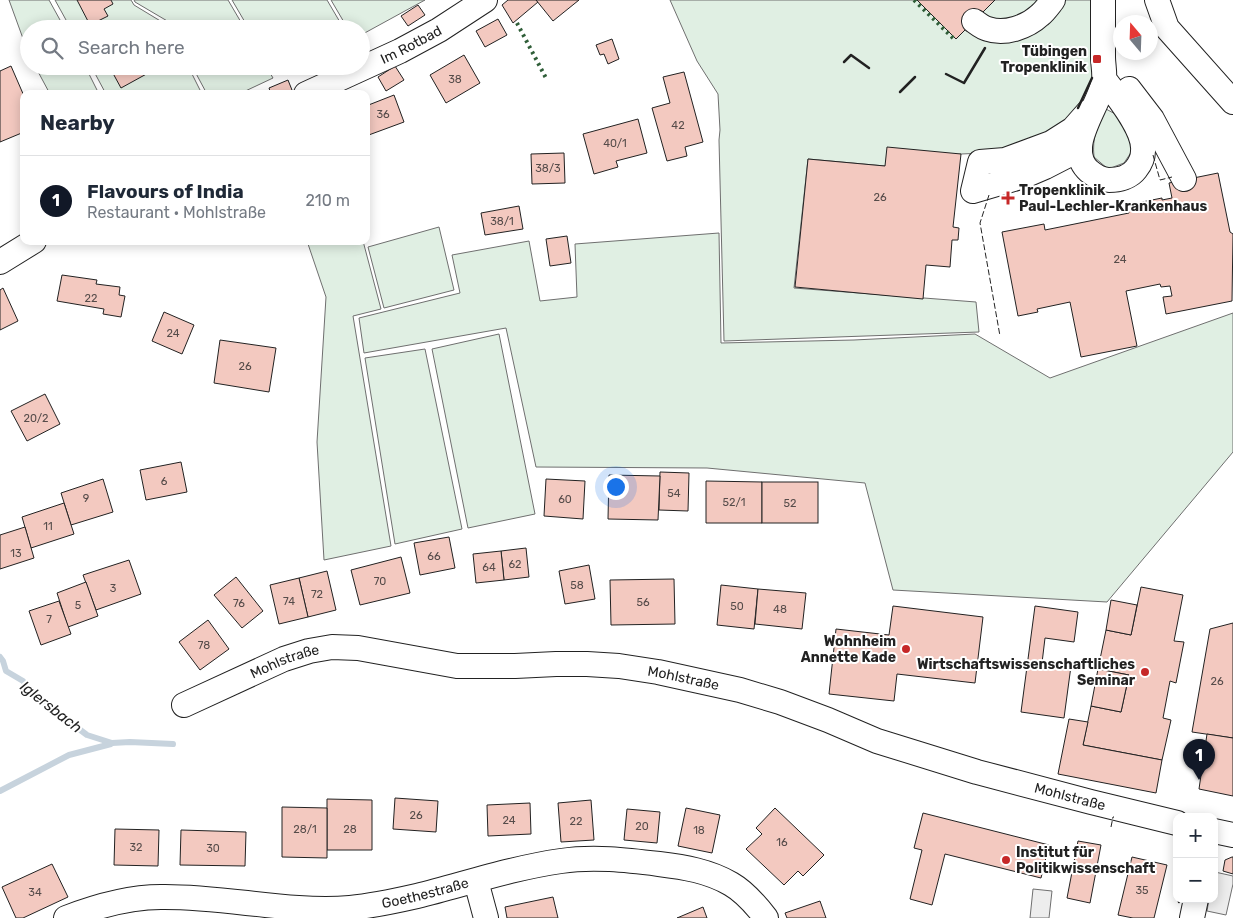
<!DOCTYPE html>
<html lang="en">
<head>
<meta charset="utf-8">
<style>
	:root { --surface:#fff; --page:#f2f2f3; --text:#1f2937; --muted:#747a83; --line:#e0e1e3; --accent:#111827 }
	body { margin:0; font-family:Rubik,sans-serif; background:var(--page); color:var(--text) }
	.controls { position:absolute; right:15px; bottom:15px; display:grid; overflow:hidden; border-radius:10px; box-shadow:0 2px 12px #0003 }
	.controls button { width:45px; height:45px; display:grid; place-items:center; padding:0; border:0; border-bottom:1px solid var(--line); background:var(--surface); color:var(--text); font:25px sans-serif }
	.compass { position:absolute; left:1113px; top:15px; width:45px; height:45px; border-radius:50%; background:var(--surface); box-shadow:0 2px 12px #0003; rotate:341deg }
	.you { position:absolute; left:615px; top:486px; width:18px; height:18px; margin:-12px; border:4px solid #fff; border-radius:50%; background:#1a73e8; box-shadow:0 0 0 8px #1a73e833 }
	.badge { display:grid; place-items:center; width:32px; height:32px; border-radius:50%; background:var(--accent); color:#fff; font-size:16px; font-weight:700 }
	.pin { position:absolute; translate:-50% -41px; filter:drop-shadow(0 1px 2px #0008) }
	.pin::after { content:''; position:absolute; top:26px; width:18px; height:15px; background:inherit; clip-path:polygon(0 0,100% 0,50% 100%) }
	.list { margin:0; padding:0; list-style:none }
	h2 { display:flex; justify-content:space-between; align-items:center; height:65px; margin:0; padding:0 20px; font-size:21px }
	h2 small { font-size:16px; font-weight:400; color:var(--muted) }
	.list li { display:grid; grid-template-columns:32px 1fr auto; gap:15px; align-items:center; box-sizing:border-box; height:90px; padding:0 20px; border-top:1px solid var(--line) }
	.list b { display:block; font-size:19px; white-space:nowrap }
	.list p { margin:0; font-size:16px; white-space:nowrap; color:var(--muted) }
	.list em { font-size:16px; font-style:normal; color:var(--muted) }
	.icon { flex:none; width:28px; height:28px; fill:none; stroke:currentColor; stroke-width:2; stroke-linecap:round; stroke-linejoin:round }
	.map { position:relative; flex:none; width:1233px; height:918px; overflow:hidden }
	.search { position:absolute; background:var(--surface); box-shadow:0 2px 12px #0003; left:20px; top:20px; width:350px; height:55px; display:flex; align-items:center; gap:12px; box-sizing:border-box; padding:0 18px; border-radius:28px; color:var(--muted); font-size:19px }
	.panel { position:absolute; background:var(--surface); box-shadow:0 2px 12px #0003; left:20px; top:90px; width:350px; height:155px; border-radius:10px }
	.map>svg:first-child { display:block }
	.green { fill:#e0efe3; stroke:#6f6f6f }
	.parking { fill:#ededed; stroke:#6f6f6f }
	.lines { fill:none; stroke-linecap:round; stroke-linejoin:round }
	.stream { stroke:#c7d3dd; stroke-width:6 }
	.building { fill:#f3c9c0; stroke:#222 }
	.minor-casing { stroke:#222; stroke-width:26 }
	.minor { stroke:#fff; stroke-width:24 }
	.hedge { stroke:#2f5e38; stroke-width:4; stroke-dasharray:2.5 4; stroke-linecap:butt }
	.fence { stroke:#222; stroke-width:1; stroke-dasharray:6 2.5; stroke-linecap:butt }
	.wall { stroke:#222; stroke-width:2.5 }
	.poi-dot { fill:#c62828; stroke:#fff; stroke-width:2 }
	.labels { text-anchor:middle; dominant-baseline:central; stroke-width:4; stroke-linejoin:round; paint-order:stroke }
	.number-label { font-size:11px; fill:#564c4a }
	.street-label { font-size:14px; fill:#222; stroke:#fff }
	.poi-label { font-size:14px; font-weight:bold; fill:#222; stroke:#fff; text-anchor:end }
	.water-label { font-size:15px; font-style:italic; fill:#222; stroke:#fff }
</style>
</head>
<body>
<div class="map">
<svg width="1233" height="918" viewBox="0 0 1233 918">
	<rect width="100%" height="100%" fill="#fff"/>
	<g class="green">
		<polygon points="9,0 49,0 65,29 29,29 29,55"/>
		<polygon points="55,0 131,0 134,5 167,25 169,29 71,29"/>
		<polygon points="134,0 228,0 245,29 173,29 169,22 135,2"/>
		<polygon points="232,0 327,0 344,29 249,29"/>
		<polygon points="331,0 425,0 361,35 361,29 348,29"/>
		<polygon points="670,0 1098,0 1095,72 1078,108 1065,121 1050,133 1007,152 961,154 885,166 808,159 794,288 976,302 979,332 724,341 719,140 720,130 718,94 697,61"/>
		<polygon points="35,66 85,66 99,94 50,94"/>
		<polygon points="91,66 188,66 202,94 106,94"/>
		<polygon points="192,66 266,66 273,78 239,94 207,94"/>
		<path d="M1106,109L1119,116L1128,135L1132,151L1124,163L1108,169L1094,157C1092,137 1097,127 1106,109Z"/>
		<polygon points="439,227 454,290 384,308 368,247"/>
		<polygon points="719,233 721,343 854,340 975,334 1050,378 1233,313 1233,452 1107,602 893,590 865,483 707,468 536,467 506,328 364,353 359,318 460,293 452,255 529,241 540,301 577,297 575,244"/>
		<polygon points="307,241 363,241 381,309 353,316 391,546 324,560 317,442 326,297"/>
		<polygon points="499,334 535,514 468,528 432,349"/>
		<polygon points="425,349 462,529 395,544 365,358"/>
	</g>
	<g class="parking">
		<polygon points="1215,872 1233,876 1233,884 1226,915 1207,911 1209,899 1214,899"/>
		<polygon points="1033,889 1052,891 1049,918 1030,918"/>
	</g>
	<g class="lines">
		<g class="stream">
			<polyline points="0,657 3,661 6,671 23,681 35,696 87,735 112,743 130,742 173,744"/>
			<polyline points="0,791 69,755 111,744"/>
		</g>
	</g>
	<g class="building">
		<polygon points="77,0 111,0 113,4 104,9 108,16 90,25"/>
		<polygon points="508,0 536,0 538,2 513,23 502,5"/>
		<polygon points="536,0 579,0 553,21"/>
		<polygon points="917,0 995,0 956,39"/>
		<polygon points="418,5 425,15 408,26 401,16"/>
		<polygon points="498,19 507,35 485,47 476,31"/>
		<polygon points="612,39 619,59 608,64 604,54 600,55 596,45"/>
		<polygon points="464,55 480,83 446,103 430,75"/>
		<polygon points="11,66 24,96 24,132 0,142 0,71"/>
		<polygon points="109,66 161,66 121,88"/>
		<polygon points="395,66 404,80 386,91 378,77"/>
		<polygon points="684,72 703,142 685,147 687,156 667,161 652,108 670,103 663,77"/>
		<polygon points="288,80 292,90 283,94 271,94 269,88"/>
		<polygon points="394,95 404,122 366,136 366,106"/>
		<polygon points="638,119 647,153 616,161 618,167 594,174 583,134"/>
		<polygon points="887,147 961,154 953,227 959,228 958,240 952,240 950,267 926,265 923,299 795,287 808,159 885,166"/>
		<polygon points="564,153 565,183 532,184 531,154"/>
		<polygon points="1218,173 1230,232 1233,234 1232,301 1166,314 1163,297 1172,296 1170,286 1161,287 1160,284 1126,291 1137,346 1081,357 1070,302 1037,309 1038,312 1018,316 1002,232 1044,224 1045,230 1129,213 1127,205 1162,198 1162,200 1172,198 1169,183"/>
		<polygon points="519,206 523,229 485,235 481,213"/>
		<polygon points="567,236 571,263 550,266 546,239"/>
		<polygon points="62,275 97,280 96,284 120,287 119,295 125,296 121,317 103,314 104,309 57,301"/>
		<polygon points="3,288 18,321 0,330 0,290"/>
		<polygon points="164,312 194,325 182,354 152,341"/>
		<polygon points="220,340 276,348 269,392 214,383"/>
		<polygon points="45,394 60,424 27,441 11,411"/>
		<polygon points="181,462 187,492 146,500 140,470"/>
		<polygon points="660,472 689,473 688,511 659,510"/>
		<polygon points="609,475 660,476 658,520 608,519"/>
		<polygon points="103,479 113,512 71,525 61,493"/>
		<polygon points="546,479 585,481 583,519 544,516"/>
		<polygon points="706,481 762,482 762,523 706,523"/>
		<rect x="762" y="482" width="56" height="41"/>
		<polygon points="64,503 74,534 31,548 22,517"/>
		<polygon points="25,527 34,558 0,569 0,535"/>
		<polygon points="449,537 455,568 420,575 414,543"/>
		<polygon points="526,548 529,577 504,580 501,551"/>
		<polygon points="501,551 504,580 476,583 473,554"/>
		<polygon points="401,557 410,593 360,605 351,570"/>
		<polygon points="129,560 141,594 96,610 83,575"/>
		<polygon points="589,565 595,599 565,604 559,571"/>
		<polygon points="327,571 336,610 308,617 299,578"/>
		<polygon points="236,577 263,611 242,628 214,595"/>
		<polygon points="299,578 308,617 279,624 270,585"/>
		<polygon points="674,579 675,624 611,625 610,580"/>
		<polygon points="86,582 98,616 68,627 57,593"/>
		<polygon points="721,585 758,589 754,629 717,625"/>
		<polygon points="1141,587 1183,595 1174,641 1184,642 1176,683 1170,681 1163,718 1171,720 1162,760 1083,745 1091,706 1121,712 1129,675 1098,669 1106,630 1131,635"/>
		<polygon points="758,589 806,593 802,629 755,624"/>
		<polygon points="1111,600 1137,605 1131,635 1106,630"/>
		<polygon points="59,601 71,634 41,645 29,611"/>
		<polygon points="893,606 983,617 975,683 897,674 894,701 829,694 836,629 889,635"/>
		<polygon points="1035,606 1078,612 1074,642 1045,638 1042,663 1071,666 1064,718 1021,712"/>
		<polygon points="208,620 229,649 200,670 179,642"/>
		<polygon points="1233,623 1233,738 1192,732 1210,629"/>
		<polygon points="1098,669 1129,675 1121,712 1091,706"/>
		<polygon points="1069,719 1088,722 1083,745 1162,760 1156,793 1058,774"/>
		<polygon points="1207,734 1233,738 1233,796 1199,789"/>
		<polygon points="395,798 438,801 436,832 393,829"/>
		<polygon points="327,799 372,800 372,850 327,850"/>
		<polygon points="591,800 594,840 561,842 558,803"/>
		<polygon points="530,803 531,834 488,836 487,805"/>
		<polygon points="282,807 327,808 327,858 282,857"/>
		<polygon points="686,808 720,815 712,853 678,846"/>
		<polygon points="775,808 824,855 803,876 798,871 784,885 746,849 762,834 756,828"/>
		<polygon points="627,809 660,812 657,843 624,840"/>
		<polygon points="923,813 1049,845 1041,878 945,854 932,905 910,899 922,850 914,848"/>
		<polygon points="115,829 159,830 158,866 114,865"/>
		<polygon points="181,830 246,832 245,866 180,865"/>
		<polygon points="1078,841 1101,845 1090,903 1067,898"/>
		<polygon points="1132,857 1167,865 1154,918 1133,918 1118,915"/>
		<polygon points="1232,857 1233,857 1233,874 1223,871 1225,860"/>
		<polygon points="52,864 68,897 23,918 16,918 2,887"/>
		<polygon points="553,897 558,918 507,918 505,907"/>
		<polygon points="820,901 826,918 787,918 785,913"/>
		<polygon points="703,907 707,918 677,918"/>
	</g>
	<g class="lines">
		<g class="minor-casing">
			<g id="minor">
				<path d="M1103,0C1103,19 1103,38 1103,57C1103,64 1105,73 1104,80C1100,106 1063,148 1089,171C1095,176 1101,180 1109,180C1119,180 1130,177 1136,169C1140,164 1143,157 1143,151C1145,130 1117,96 1104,79"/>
				<polyline points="1157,0 1167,28 1233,102"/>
				<path d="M974,21C978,24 983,28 988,29C1005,35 1027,27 1040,15C1045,11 1049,5 1053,0"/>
				<polyline points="1129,89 1152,119 1184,179"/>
				<path id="s1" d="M306,94L400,51L439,30L485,0"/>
				<polyline points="1080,149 1045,167 1024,176 973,191 980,162 1005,160 1051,143 1073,129 1088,112"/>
				<polyline points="0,262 34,241"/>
				<path id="s2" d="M184,705L284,659L309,651L332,647L358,648L457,666H515L556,664H587L619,666L658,672L740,690L780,702L828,720L877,741L977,772L1091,802L1177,823"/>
				<polyline points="1214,831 1233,835"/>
				<polyline points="476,881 486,918"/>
				<path id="s3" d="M66,918C97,906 128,897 161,897C225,896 287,913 350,908C372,906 395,901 417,896C465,884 512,868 561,861C593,856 627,860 659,864C684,867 709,871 731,884C745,892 756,905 766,918"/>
				<polyline points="1192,918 1196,899"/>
			</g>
		</g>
		<use href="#minor" class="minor"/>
		<g class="hedge">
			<polyline points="914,0 954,39"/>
			<polyline points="517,23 547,80"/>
		</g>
		<g class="fence">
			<polyline points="1153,155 1160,180 1172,177"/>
			<polyline points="989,195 980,223 1000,336"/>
			<polyline points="1111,827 1113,817 1114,817"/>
		</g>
		<g class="wall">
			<polyline points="844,62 851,55 869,68"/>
			<polyline points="946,74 964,83 985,48"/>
			<polyline points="900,92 915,77"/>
			<polyline points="1078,108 1092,78"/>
			<polyline points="1179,902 1179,899"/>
		</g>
	</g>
	<g class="poi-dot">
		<rect x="1092" y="54" width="10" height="10" rx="2.5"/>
		<path d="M1005.5 190.5h5v5h5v5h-5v5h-5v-5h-5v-5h5z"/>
		<circle cx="906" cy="649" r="5"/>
		<circle cx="1145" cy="672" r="5"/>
		<circle cx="1006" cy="860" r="5"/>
	</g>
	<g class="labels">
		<g class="number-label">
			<text x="455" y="79">38</text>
			<text x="383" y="114">36</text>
			<text x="678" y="125">42</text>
			<text x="615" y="143">40/1</text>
			<text x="548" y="168">38/3</text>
			<text x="880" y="197">26</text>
			<text x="502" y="221">38/1</text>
			<text x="1120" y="259">24</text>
			<text x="91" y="298">22</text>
			<text x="173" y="333">24</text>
			<text x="245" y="366">26</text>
			<text x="36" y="418">20/2</text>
			<text x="164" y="481">6</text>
			<text x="674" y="493">54</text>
			<text x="86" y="498">9</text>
			<text x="565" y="499">60</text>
			<text x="734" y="502">52/1</text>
			<text x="790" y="503">52</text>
			<text x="48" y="526">11</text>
			<text x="16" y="553">13</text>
			<text x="434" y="556">66</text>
			<text x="515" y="564">62</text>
			<text x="489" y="567">64</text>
			<text x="380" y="581">70</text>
			<text x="577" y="585">58</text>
			<text x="113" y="588">3</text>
			<text x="317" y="594">72</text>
			<text x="289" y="601">74</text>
			<text x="643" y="602">56</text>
			<text x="239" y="603">76</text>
			<text x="78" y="605">5</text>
			<text x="737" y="606">50</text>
			<text x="780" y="609">48</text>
			<text x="49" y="619">7</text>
			<text x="204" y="645">78</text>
			<text x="1217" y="681">26</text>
			<text x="416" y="815">26</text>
			<text x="509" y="820">24</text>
			<text x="576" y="821">22</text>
			<text x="642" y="826">20</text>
			<text x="305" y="829">28/1</text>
			<text x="350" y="829">28</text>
			<text x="699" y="830">18</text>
			<text x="782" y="842">16</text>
			<text x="136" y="847">32</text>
			<text x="213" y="848">30</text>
			<text x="1142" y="890">35</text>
			<text x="35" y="892">34</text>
		</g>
		<g class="street-label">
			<text stroke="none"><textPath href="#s1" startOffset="116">Im Rotbad</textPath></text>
			<text stroke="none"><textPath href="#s2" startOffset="110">Mohlstraße</textPath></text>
			<text stroke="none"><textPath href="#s2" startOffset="514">Mohlstraße</textPath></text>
			<text stroke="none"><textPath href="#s2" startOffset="919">Mohlstraße</textPath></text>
			<text stroke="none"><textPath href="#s3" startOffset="364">Goethestraße</textPath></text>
		</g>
		<g class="poi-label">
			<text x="1087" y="51">Tübingen<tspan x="1087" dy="16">Tropenklinik</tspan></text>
			<text x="1019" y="190" text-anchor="start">Tropenklinik<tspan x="1019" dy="16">Paul-Lechler-Krankenhaus</tspan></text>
			<text x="896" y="641">Wohnheim<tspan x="896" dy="16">Annette Kade</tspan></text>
			<text x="1135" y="664">Wirtschaftswissenschaftliches<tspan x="1135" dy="16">Seminar</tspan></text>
			<text x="1016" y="852" text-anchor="start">Institut für<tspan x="1016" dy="16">Politikwissenschaft</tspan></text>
		</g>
		<g class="water-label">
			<text transform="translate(51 707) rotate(38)">Iglersbach</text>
		</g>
	</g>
</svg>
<div class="controls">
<button>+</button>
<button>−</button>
</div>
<svg class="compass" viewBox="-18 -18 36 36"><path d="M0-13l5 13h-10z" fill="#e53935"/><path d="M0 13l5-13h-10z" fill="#747a83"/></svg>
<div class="you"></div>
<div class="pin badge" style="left:1199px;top:780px">1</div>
<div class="search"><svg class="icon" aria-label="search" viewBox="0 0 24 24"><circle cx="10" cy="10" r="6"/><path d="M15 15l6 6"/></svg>Search here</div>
<section class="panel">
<h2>Nearby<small></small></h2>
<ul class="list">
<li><span class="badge">1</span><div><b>Flavours of India</b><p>Restaurant · Mohlstraße</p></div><em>210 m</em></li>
</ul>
</section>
</div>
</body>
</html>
